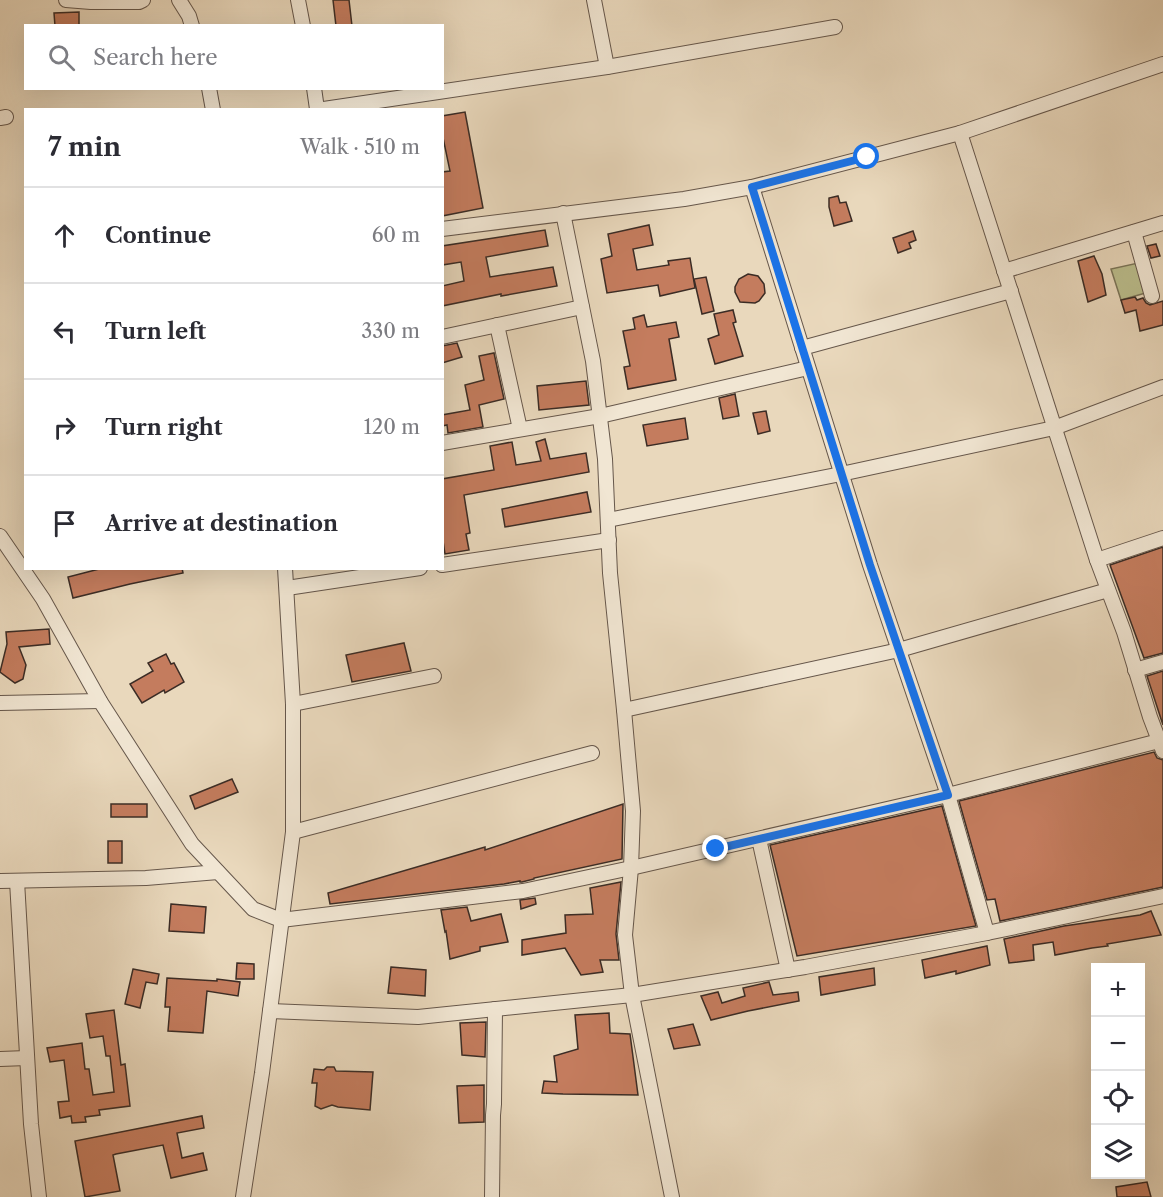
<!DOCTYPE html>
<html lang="en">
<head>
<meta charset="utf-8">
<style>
	:root { --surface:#fff; --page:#f2f2f3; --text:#2b2b33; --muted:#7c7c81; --line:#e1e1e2 }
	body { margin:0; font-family:"Libre Caslon Text",serif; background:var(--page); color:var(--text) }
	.controls { position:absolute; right:18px; bottom:18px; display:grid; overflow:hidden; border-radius:0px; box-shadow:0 6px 24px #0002 }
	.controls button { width:54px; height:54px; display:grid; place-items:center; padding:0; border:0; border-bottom:2px solid var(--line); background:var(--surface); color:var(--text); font:30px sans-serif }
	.stop { position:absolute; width:18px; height:18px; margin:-14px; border:4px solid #1a73e8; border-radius:50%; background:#fff }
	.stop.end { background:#1a73e8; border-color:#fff; box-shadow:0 2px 6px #0008 }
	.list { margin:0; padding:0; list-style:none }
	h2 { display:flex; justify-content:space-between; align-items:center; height:78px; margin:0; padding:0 24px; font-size:26px }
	h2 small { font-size:20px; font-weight:400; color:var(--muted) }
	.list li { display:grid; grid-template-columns:39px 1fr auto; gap:18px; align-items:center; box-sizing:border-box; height:96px; padding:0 24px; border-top:2px solid var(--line) }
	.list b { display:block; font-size:22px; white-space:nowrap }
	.list em { font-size:20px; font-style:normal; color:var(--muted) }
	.icon { flex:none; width:33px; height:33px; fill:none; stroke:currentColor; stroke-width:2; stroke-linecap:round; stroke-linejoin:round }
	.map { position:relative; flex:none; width:1163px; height:1197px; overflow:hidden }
	.search { position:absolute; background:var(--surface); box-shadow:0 6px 24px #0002; left:24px; top:24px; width:420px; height:66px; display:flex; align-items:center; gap:15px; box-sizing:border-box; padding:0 21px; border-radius:0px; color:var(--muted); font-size:22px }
	.panel { position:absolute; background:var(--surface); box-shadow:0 6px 24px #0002; left:24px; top:108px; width:420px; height:462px; border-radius:0px }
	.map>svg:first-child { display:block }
	.green { fill:#bbbe8d; stroke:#7b7559; stroke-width:1.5 }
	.building { fill:#c47c5e; stroke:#3b2c25; stroke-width:1.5 }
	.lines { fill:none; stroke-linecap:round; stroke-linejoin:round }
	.minor-casing { stroke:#66574b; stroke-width:16 }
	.minor { stroke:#f1e6d3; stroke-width:14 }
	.route { stroke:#1a73e8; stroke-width:8 }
</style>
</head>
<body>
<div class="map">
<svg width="1163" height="1197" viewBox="0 0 1163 1197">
	<rect width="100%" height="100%" fill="#e9d8bc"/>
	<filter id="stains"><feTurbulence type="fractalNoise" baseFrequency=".00333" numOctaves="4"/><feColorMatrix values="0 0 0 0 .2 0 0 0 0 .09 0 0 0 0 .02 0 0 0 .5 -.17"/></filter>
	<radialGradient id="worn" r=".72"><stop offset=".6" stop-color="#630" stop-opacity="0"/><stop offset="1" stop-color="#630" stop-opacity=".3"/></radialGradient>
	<polygon class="green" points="1138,263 1149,292 1121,300 1111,269"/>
	<g class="building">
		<polygon points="333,0 349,0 352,26 336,26"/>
		<polygon points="79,12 79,26 55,26 54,13"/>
		<polygon points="465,112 483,208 442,216 442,172 450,171 442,133 442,116"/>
		<polygon points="838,196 840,203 846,202 852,221 834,226 829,207 829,198"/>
		<polygon points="649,225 653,245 633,249 637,270 669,265 668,261 690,258 695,288 660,296 658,285 607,293 601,259 612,256 608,234"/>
		<polygon points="545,230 548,246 486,257 490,277 553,267 557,286 501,296 501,294 442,306 442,286 464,281 461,262 442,265 442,246"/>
		<polygon points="913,231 916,240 909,243 911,248 898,253 893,238"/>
		<polygon points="1156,244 1160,256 1151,258 1147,246"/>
		<polygon points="1094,256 1102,274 1106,295 1088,302 1078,261"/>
		<polygon points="748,274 758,276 764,284 765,293 759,301 755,303 740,302 735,292 735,287 739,279"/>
		<polygon points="706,277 714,311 702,314 694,279"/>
		<polygon points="1135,297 1137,300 1143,298 1146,303 1150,305 1163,301 1163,325 1140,331 1136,310 1125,313 1121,300"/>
		<polygon points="733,310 736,322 733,323 743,356 715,364 708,339 719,335 714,314"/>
		<polygon points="644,315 647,327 676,322 679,337 669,339 676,380 628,389 624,367 630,366 623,331 635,329 633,318"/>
		<polygon points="457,343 462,357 442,363 442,346"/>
		<polygon points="494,353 504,399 479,405 483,427 448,433 447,425 442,426 442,415 470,410 465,385 484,380 479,356"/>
		<polygon points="586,381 589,405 539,410 537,386"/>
		<polygon points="735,394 739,416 723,419 719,398"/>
		<polygon points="766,411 770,431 758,434 753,413"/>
		<polygon points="685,418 688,439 647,446 643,425"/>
		<polygon points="545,439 550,459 586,453 589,472 464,495 470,533 466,534 469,550 445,554 442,534 442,479 494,470 490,446 512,442 516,465 541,461 536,442"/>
		<polygon points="587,492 591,512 505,527 502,509"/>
		<polygon points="1163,547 1163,653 1144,658 1110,565"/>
		<polygon points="103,568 182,568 183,573 130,584 73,598 68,577"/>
		<polygon points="49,629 50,644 19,647 26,665 23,679 15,683 0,672 7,644 6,632"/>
		<polygon points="404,643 411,671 352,682 346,655"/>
		<polygon points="166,654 171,664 174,663 184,682 165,693 164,690 142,703 130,684 153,671 148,663"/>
		<polygon points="1163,671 1163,725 1147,676"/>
		<polygon points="1154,752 1157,758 1163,760 1163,887 1000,921 995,899 987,900 959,801"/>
		<polygon points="232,779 238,792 195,809 190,796"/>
		<rect x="111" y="804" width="36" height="13"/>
		<polygon points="623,804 622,859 534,878 534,879 522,882 520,882 520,881 504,884 330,904 328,893 485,847 485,850"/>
		<polygon points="942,806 976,926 797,956 770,845"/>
		<rect x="108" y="841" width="14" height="22"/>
		<polygon points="621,882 616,934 619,960 600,960 603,972 581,975 565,948 522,955 522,940 566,933 565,915 593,914 590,888"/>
		<polygon points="535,898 536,904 521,909 520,900"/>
		<polygon points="171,904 206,907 204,933 169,931"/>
		<polygon points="467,907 471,921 501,914 508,942 480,947 480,951 450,959 446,931 445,932 441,910"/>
		<polygon points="1151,911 1161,935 1107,944 1108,946 1092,948 1055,955 1053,942 1033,945 1034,960 1009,963 1004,939 1064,926 1140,915"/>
		<polygon points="987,946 990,965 956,974 956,971 925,978 922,960"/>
		<polygon points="237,963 254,964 254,979 236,979"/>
		<polygon points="391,967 426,970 425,996 388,993"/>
		<polygon points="874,968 875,985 821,995 819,977"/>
		<polygon points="133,969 159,974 157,984 146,982 140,1008 125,1004"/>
		<polygon points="167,978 217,981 217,979 240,982 238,996 207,991 203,1033 168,1031 170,1007 165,1007"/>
		<polygon points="769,982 773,995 798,992 799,1001 748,1011 711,1020 701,996 718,992 722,1003 745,996 743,988"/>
		<polygon points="114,1010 121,1065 125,1064 130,1106 99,1110 100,1115 85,1117 86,1122 72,1123 71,1116 60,1118 58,1102 69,1101 64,1060 50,1062 47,1048 82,1043 85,1069 89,1069 93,1095 114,1092 110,1056 106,1056 103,1036 90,1038 86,1014"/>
		<polygon points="609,1013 610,1033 630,1034 638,1095 563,1094 542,1093 544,1081 557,1082 554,1056 578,1049 575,1015"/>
		<polygon points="486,1022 485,1057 462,1055 460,1023"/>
		<polygon points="693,1024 700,1045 674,1049 668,1029"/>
		<polygon points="327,1067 334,1067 336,1071 373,1072 370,1110 338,1107 332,1105 321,1109 315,1106 317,1083 312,1083 314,1069 324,1070"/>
		<polygon points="484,1085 484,1122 459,1123 457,1086"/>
		<polygon points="202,1116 204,1128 177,1133 182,1158 203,1153 207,1170 171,1178 163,1145 116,1154 113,1155 120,1191 85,1197 75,1141"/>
		<polygon points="1147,1182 1151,1197 1117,1197 1116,1187"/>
	</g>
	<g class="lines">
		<g class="minor-casing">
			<g id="minor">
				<polyline points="66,0 91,2 139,2 143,0"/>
				<polyline points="179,0 189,16 192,26"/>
				<polyline points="298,0 303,26"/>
				<polyline points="594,0 607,67"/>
				<polyline points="209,88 213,110"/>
				<polyline points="314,88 317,109"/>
				<polyline points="317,110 607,67 835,27"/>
				<polyline points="0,118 6,117"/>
				<polyline points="960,133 1097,560 1124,632 1150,717 1163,751"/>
				<polyline points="752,187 870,565 948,795 987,933"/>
				<polyline points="563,213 593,361 605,459 610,573 624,710 633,811 631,868 625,935 632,995 672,1197"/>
				<polyline points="442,229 684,199 752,187 960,133 1163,64"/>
				<polyline points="1134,232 1152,296"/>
				<polyline points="1004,271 1163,223"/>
				<polyline points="497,325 520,429"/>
				<polyline points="442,337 582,307"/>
				<polyline points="802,348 1011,291"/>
				<polyline points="442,443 600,416 808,368"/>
				<polyline points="608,520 841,474 1054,428 1163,387"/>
				<polyline points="0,536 43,599 100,701 192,844 253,909 281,920 523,891 631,868 948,795 1159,741"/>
				<polyline points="1097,560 1163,538"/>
				<polyline points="442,565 609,540"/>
				<polyline points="287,588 420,568"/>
				<polyline points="1135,670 1163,662"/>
				<polyline points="0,703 100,701"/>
				<polyline points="293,704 434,676"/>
				<polyline points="624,710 899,650 1108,590"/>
				<polyline points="293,832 592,753"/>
				<polyline points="759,839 788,970"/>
				<polyline points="0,881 146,878 218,872"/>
				<polyline points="17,881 31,1124 39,1197"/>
				<polyline points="270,1011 418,1017 632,995 805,967 987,933 1163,896"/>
				<polyline points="0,1059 27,1058"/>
				<polyline points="243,1197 262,1073 293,832 293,704 285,568"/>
				<polyline points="492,1197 493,1115 494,1104 495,1009"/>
			</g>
		</g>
		<use href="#minor" class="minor"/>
	</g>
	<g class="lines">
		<polyline class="route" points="716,849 948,795 870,565 752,187 867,157"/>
	</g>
	<rect width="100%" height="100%" filter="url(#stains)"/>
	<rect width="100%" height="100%" fill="url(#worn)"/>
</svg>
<div class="controls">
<button>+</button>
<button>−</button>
<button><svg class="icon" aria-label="locate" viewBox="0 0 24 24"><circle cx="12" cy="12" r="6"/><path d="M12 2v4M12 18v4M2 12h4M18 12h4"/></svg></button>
<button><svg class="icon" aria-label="layers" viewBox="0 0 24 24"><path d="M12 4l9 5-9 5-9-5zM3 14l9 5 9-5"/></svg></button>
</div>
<div class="stop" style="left:867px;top:157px"></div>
<div class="stop end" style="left:716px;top:849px"></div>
<div class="search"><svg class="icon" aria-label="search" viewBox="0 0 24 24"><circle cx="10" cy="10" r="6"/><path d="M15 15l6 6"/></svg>Search here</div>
<section class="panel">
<h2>7 min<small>Walk · 510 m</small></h2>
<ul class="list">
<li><svg class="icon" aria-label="ahead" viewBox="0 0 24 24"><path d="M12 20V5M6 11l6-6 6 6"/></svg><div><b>Continue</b></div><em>60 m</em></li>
<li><svg class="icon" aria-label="left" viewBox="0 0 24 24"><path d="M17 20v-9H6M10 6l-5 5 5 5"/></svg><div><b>Turn left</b></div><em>330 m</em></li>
<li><svg class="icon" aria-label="right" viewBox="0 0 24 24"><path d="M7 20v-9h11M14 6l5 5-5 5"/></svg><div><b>Turn right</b></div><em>120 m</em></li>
<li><svg class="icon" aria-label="arrive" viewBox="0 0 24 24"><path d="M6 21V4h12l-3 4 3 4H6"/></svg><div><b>Arrive at destination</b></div></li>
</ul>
</section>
</div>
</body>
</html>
